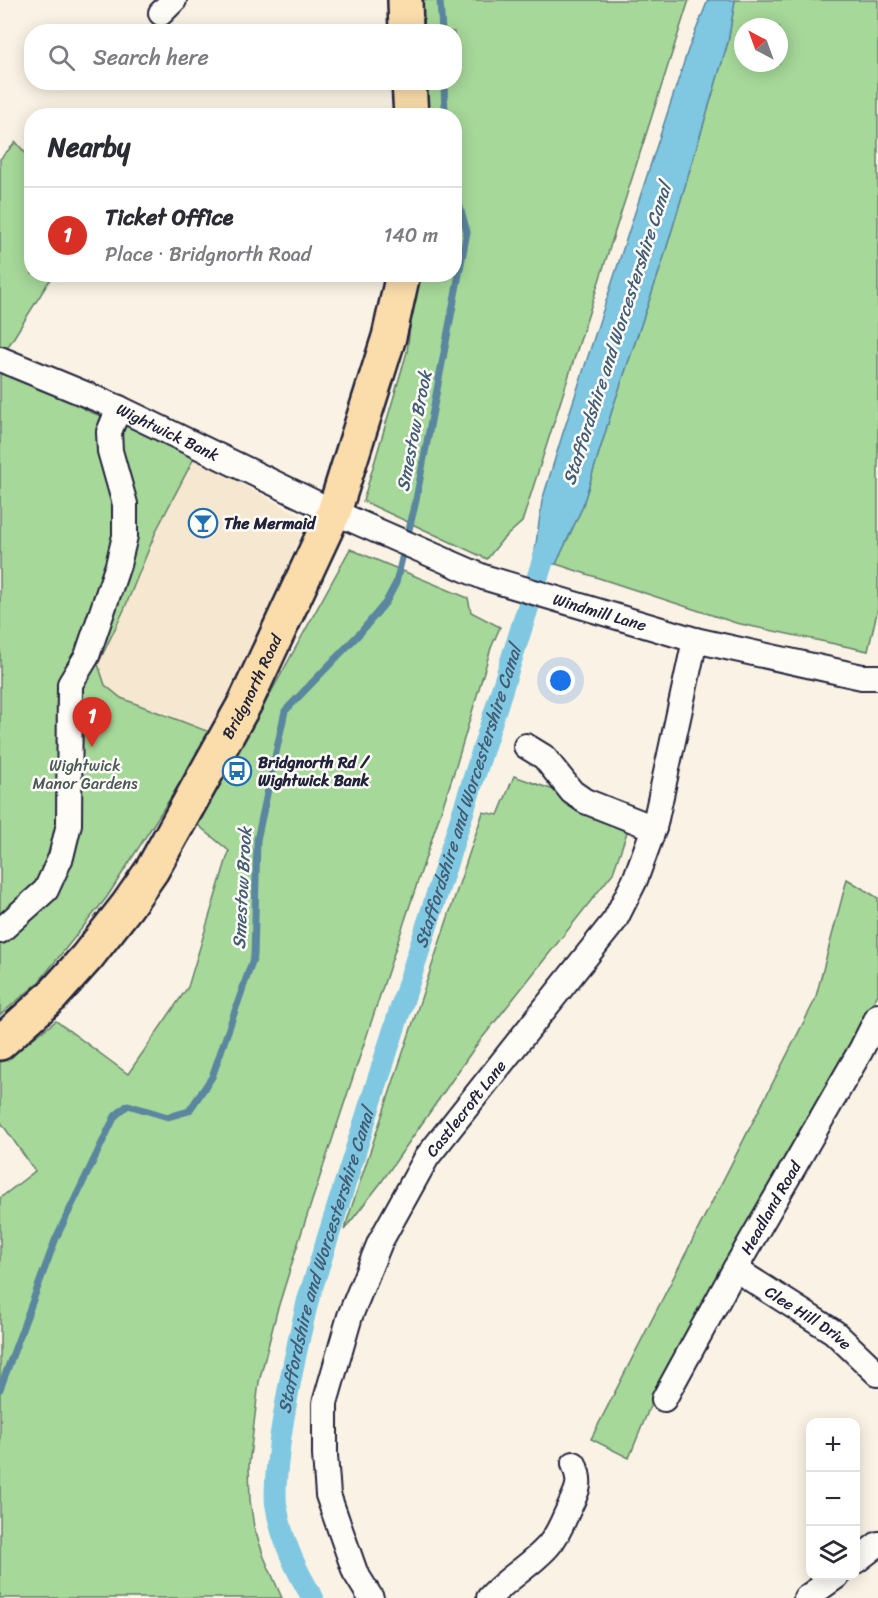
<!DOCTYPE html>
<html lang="en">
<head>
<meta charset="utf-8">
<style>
	:root { --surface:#fff; --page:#f7f7f7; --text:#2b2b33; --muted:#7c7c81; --line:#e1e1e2; --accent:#d93025 }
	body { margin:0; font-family:Sriracha,sans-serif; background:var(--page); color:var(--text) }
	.controls { position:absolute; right:18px; bottom:18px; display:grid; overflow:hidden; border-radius:12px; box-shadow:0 3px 15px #0003 }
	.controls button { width:54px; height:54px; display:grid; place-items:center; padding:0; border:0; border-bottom:2px solid var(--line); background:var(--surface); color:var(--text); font:30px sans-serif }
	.compass { position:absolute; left:734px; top:18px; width:54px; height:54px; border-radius:50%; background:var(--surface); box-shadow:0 3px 15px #0003; rotate:319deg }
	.you { position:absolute; left:561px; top:681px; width:21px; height:21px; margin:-15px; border:4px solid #fff; border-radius:50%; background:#1a73e8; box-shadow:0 0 0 9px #1a73e833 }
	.badge { display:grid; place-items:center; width:39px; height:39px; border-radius:50%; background:var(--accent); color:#fff; font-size:20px; font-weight:700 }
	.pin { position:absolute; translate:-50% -50px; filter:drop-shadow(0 2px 3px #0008) }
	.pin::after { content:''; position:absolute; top:32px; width:21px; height:18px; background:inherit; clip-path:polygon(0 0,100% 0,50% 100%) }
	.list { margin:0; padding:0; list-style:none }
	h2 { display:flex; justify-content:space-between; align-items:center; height:78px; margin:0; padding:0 24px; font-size:26px }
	h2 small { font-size:20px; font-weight:400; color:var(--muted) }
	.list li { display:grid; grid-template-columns:39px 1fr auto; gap:18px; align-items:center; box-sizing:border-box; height:96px; padding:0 24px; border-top:2px solid var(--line) }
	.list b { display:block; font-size:22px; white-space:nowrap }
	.list p { margin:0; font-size:20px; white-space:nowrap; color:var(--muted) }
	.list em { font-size:20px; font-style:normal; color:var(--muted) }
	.icon { flex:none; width:33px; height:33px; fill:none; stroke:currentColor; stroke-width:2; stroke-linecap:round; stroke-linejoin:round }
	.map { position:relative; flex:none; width:878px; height:1598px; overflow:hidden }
	.search { position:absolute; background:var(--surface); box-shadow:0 3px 15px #0003; left:24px; top:24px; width:438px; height:66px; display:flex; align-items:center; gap:15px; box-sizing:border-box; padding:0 21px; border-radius:24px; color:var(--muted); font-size:22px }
	.panel { position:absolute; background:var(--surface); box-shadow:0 3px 15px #0003; left:24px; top:108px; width:438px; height:174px; border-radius:24px }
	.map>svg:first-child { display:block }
	.built { fill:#f6e8d0 }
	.green { fill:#a6d899; stroke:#647d6a; stroke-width:1.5; fill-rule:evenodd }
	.water { fill:#80c8e1; stroke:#5a869f; stroke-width:1.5 }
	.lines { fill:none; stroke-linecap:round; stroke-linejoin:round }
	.stream { stroke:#5a869f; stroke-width:7 }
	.canal { stroke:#80c8e1; stroke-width:22 }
	.minor-casing { stroke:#22223b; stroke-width:28 }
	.highway-casing { stroke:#22223b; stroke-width:38 }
	.minor { stroke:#fdfcf7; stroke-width:24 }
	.highway { stroke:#faddab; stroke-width:33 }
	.labels { text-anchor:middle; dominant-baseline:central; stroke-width:5; stroke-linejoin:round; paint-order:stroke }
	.street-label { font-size:16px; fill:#22223b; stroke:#fdfcf7 }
	.poi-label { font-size:16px; font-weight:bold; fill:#22223b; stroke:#fdfcf7; text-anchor:start }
	.park-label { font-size:16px; fill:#4a5957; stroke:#fdfcf7 }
	.water-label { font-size:18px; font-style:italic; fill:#435c75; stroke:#fdfcf7 }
</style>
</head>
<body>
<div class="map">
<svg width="878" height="1598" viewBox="0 0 878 1598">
	<rect width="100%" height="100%" fill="#faf3e5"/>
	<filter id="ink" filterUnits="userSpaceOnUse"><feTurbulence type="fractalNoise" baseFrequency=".0167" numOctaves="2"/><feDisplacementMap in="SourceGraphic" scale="12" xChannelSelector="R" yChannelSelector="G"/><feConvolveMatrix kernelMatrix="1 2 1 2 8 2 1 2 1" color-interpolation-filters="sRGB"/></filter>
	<g filter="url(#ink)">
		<polygon class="built" points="194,458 308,520 212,733 121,698 105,685 98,664 124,610 157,529"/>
		<g class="green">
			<polygon points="420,0 689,0 522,522 502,540 487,559 363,501 407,352 416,275 454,274 454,116 425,115 424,83 454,82 454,32 421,31"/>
			<path d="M735,0H878V608L868,651L736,623L556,564L582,508L613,407L662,263L728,42ZM743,27H779V63H743Z"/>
			<polygon points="16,142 31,160 32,274 53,275 6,350 0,348 0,159"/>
			<polygon points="0,369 63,397 90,412 128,425 194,458 157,529 124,610 98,664 105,685 121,698 212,733 107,897 38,983 0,1015"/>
			<polygon points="350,549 468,598 471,612 500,627 491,648 456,766 301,1234 277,1311 259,1382 249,1465 250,1500 254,1527 264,1557 282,1598 0,1598 0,1198 35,1171 0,1121 0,1063 56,1021 128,1074 188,987 229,851 198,825"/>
			<polygon points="514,776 568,795 634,812 613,873 475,1047 380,1184 344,1230 483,812 498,815"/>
			<polygon points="847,879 878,898 878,994 767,1187 651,1404 629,1458 591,1439 815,1000"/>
		</g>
		<polygon class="water" points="708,0 735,0 728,42 662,263 613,407 582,508 556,564 533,565 542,501 562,436 688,50"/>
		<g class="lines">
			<g class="stream">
				<polyline points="440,0 442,32"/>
				<polyline points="444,82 445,116"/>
				<polyline points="0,1389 56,1238 115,1116 128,1105 168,1117 189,1111 212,1077 254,956 257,840 285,711 361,632 386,602 396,583 415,505 467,232 454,186"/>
			</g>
			<path class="canal" id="s1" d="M313,1598C295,1569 281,1538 276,1504C274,1483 278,1461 280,1440C287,1392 297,1346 308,1300L551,535"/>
			<g class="minor-casing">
				<g id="minor">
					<polyline points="161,13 174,0"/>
					<path id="s2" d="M0,359L119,408L334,512L483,577L695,640L862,677H878"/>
					<polyline points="526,746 544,757 572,792 585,801 654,828"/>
					<polyline points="0,931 46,890 61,857 69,824 70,684 87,656 118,565 125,536 125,504 110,451 109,432 119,408"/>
					<path id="s3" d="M735,1269L834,1332L878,1374"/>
					<path id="s4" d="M664,1399L735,1269L861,1050L878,1016"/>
					<polyline points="856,1561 878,1544"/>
					<path id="s5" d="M371,1598L355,1572L328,1495L325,1455V1403L350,1316L380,1242L427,1157L615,920L635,880L654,828L695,640"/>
					<path d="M489,1598C507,1578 532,1565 549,1545C558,1535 563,1521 569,1508C578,1489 582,1484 574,1464"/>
					<polyline points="806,1598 837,1576"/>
				</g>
			</g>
			<g class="highway-casing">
				<g id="highway">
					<polyline points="405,0 406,32"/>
					<polyline points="409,82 411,116"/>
					<path id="s6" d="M0,1043L52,996L87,957L127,906L152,870L245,703L334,512L389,337L403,274"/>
				</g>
			</g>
			<use href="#minor" class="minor"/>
			<use href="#highway" class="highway"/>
		</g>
	</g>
	<defs>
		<g id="bar-ring" transform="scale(1.5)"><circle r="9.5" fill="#fdfcf7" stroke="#1f6fb2" stroke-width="1.5"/><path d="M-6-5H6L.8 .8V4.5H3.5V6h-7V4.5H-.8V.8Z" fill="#1f6fb2"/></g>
		<g id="bus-ring" transform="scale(1.5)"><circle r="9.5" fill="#fdfcf7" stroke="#1f6fb2" stroke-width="1.5"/><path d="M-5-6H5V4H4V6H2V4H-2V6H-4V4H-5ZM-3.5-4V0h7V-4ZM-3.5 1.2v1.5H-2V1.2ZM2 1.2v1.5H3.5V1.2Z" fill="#1f6fb2"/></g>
	</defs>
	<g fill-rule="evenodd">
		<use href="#bar-ring" x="203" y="523"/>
		<use href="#bus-ring" x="237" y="771"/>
	</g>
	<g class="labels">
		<g class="street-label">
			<text stroke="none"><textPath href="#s2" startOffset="183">Wightwick Bank</textPath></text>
			<text stroke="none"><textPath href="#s2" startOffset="652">Windmill Lane</textPath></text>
			<text stroke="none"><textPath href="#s6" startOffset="440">Bridgnorth Road</textPath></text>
			<text stroke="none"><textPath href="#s5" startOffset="534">Castlecroft Lane</textPath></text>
			<text stroke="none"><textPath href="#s4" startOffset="219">Headland Road</textPath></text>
			<text stroke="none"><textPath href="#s3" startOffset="88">Clee Hill Drive</textPath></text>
		</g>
		<g class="poi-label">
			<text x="224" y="523">The Mermaid</text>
			<text x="258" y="762">Bridgnorth Rd /<tspan x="258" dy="18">Wightwick Bank</tspan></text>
		</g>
		<g class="park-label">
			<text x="85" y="765">Wightwick<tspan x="85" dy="18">Manor Gardens</tspan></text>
		</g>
		<g class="water-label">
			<text transform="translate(617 334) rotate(-72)">Staffordshire and Worcestershire Canal</text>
			<text transform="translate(414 431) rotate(-79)">Smestow Brook</text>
			<text stroke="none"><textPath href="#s1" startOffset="837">Staffordshire and Worcestershire Canal</textPath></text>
			<text transform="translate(242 888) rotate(-87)">Smestow Brook</text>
			<text stroke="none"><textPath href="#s1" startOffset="351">Staffordshire and Worcestershire Canal</textPath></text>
		</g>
	</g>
</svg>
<div class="controls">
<button>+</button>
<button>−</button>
<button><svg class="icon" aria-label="layers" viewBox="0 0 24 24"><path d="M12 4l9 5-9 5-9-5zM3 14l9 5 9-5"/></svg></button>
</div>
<svg class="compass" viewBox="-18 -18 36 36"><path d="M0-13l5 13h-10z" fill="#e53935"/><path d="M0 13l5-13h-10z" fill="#7c7c81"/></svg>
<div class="you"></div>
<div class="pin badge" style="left:92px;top:747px">1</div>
<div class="search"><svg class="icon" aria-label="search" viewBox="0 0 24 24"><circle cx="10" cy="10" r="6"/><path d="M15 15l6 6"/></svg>Search here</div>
<section class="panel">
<h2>Nearby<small></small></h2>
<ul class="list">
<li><span class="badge">1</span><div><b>Ticket Office</b><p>Place · Bridgnorth Road</p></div><em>140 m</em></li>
</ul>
</section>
</div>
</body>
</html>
